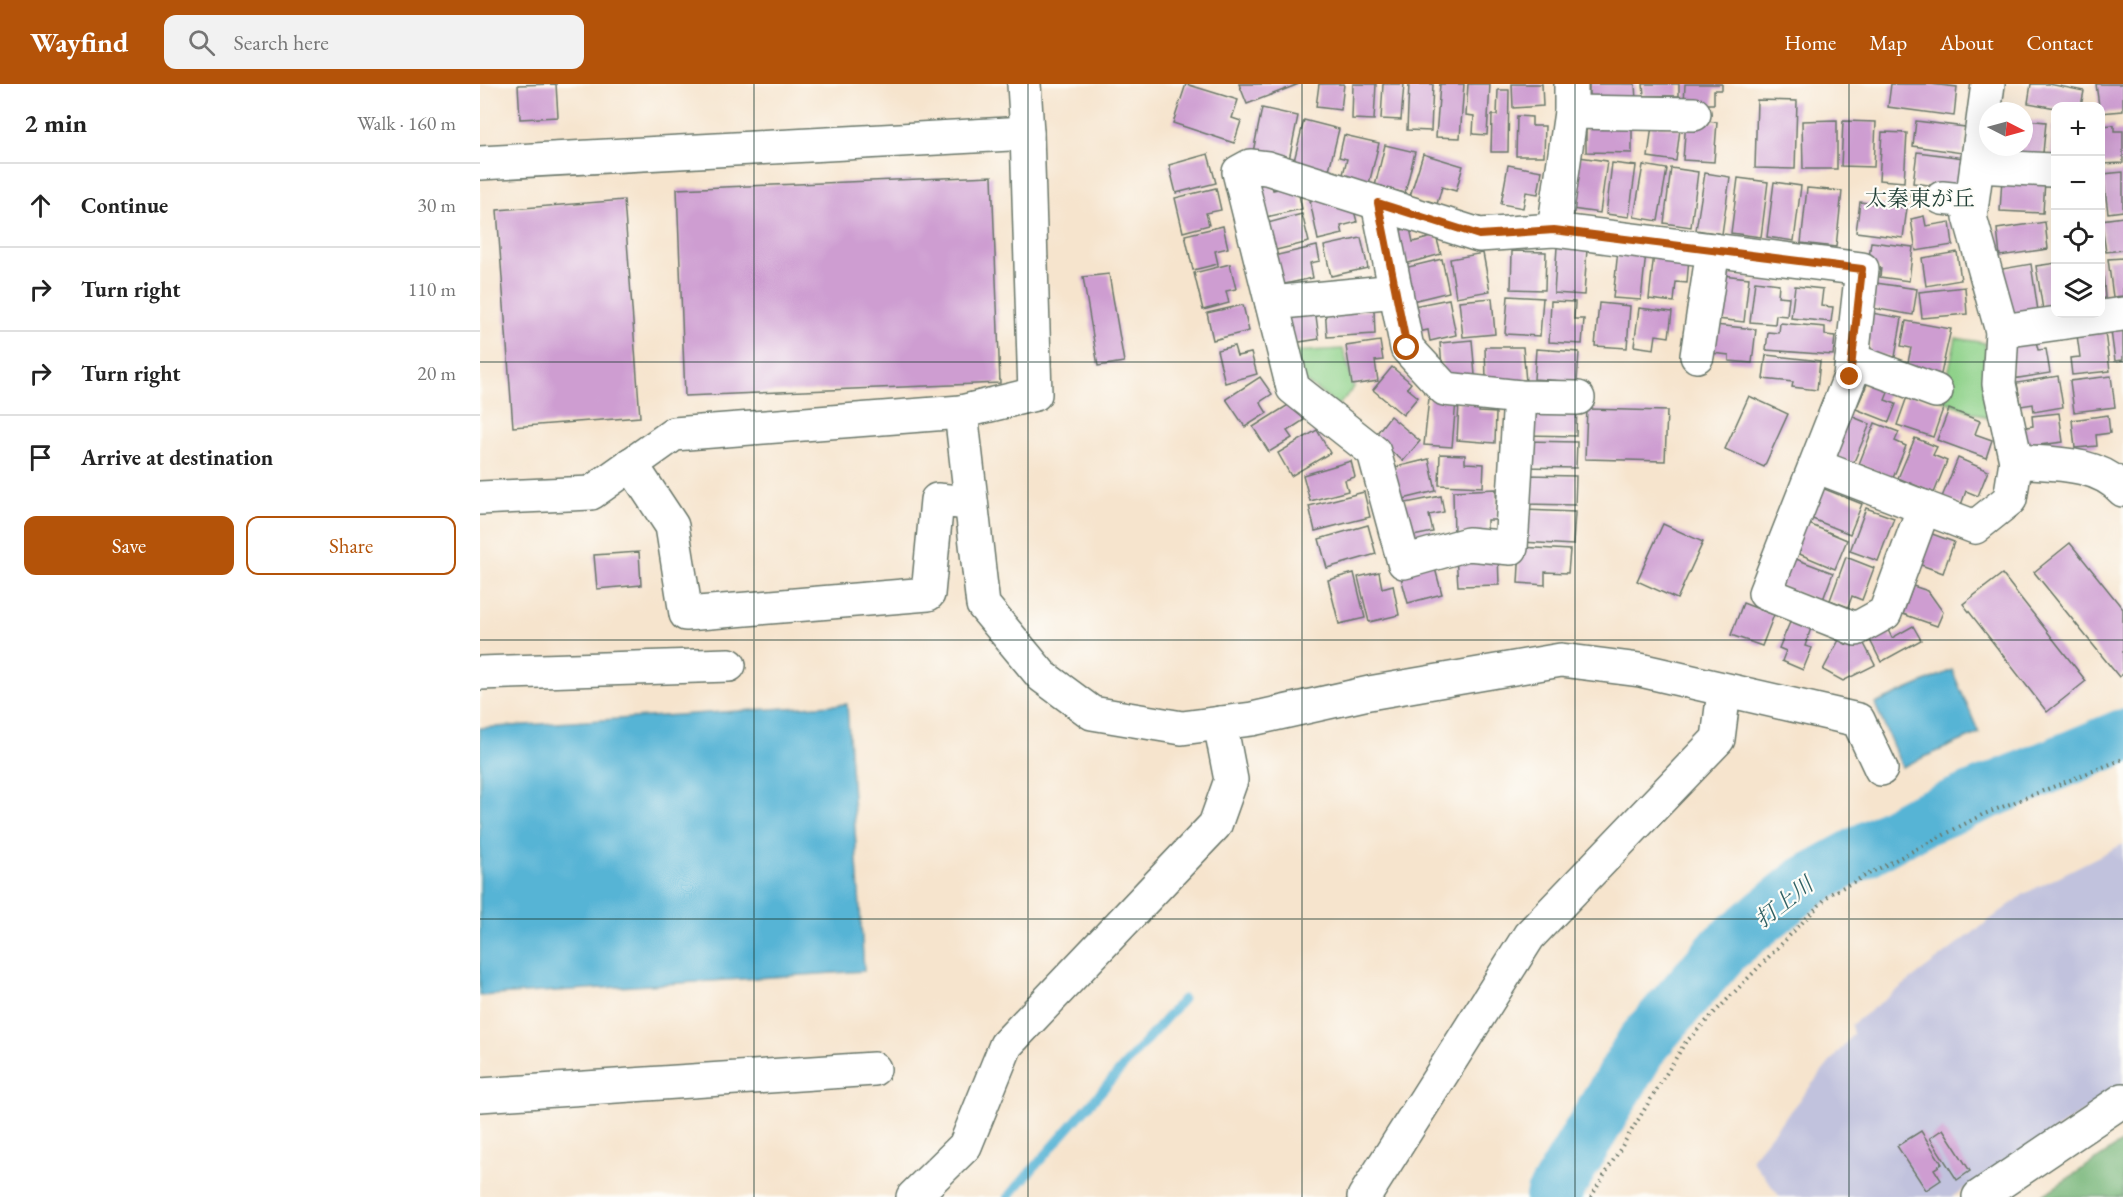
<!DOCTYPE html>
<html lang="en">
<head>
<meta charset="utf-8">
<style>
	:root { --surface:#fff; --page:#f2f2f2; --text:#222; --muted:#767676; --line:#e0e0e0; --accent:#b45309 }
	body { margin:0; font-family:"EB Garamond","Noto Serif JP",serif; background:var(--page); color:var(--text) }
	.controls { position:absolute; right:18px; top:18px; display:grid; overflow:hidden; border-radius:12px; box-shadow:0 6px 24px #0002 }
	.controls button { width:54px; height:54px; display:grid; place-items:center; padding:0; border:0; border-bottom:2px solid var(--line); background:var(--surface); color:var(--text); font:30px sans-serif }
	.compass { position:absolute; left:1499px; top:18px; width:54px; height:54px; border-radius:50%; background:var(--surface); box-shadow:0 6px 24px #0002; rotate:96deg }
	.stop { position:absolute; width:18px; height:18px; margin:-14px; border:4px solid #b45309; border-radius:50%; background:#fff }
	.stop.end { background:#b45309; border-color:#fff; box-shadow:0 2px 6px #0008 }
	.list { margin:0; padding:0; list-style:none }
	h2 { display:flex; justify-content:space-between; align-items:center; height:78px; margin:0; padding:0 24px; font-size:26px }
	h2 small { font-size:20px; font-weight:400; color:var(--muted) }
	.list li { display:grid; grid-template-columns:39px 1fr auto; gap:18px; align-items:center; box-sizing:border-box; height:84px; padding:0 24px; border-top:2px solid var(--line) }
	.list b { display:block; font-size:22px; white-space:nowrap }
	.list em { font-size:20px; font-style:normal; color:var(--muted) }
	.actions { display:flex; gap:12px; padding:18px 24px }
	.actions a { flex:1; padding:14px 0; border:2px solid var(--accent); border-radius:12px; text-align:center; font-size:21px; color:var(--accent) }
	.actions .main { background:var(--accent); color:#fff }
	.icon { flex:none; width:33px; height:33px; fill:none; stroke:currentColor; stroke-width:2; stroke-linecap:round; stroke-linejoin:round }
	.map { position:relative; flex:none; width:1643px; height:1113px; overflow:hidden }
	header { display:flex; align-items:center; gap:36px; box-sizing:border-box; height:84px; padding:0 30px; background:var(--accent); color:#fff }
	header strong { font-size:28px }
	nav { display:flex; gap:33px; margin-inline-start:auto; font-size:21px }
	.search { width:420px; height:54px; background:var(--page); display:flex; align-items:center; gap:15px; box-sizing:border-box; padding:0 21px; border-radius:12px; color:var(--muted); font-size:22px }
	main { display:flex }
	aside { flex:1; background:var(--surface) }
	.map>svg:first-child { display:block }
	.industrial { fill:#c1c2dd }
	.green { fill:#8fd28a; stroke:#57885f; stroke-width:1.5 }
	.forest { fill:#73b476; stroke:#497855; stroke-width:1.5 }
	.water { fill:#57b4d5; stroke:#3b7884; stroke-width:1.5 }
	.lines { fill:none; stroke-linecap:round; stroke-linejoin:round }
	.stream { stroke:#57b4d5; stroke-width:9 }
	.river { stroke:#57b4d5; stroke-width:54 }
	.building { fill:#ce9dd1 }
	.minor-casing { stroke:#6a776a; stroke-width:36 }
	.path { stroke:#6a776a; stroke-width:4; stroke-dasharray:1.5 4.5; stroke-linecap:butt }
	.minor { stroke:#fff; stroke-width:33 }
	.route { stroke:#b45309; stroke-width:8 }
	.grid { fill:none; stroke:#1f3d34; stroke-width:1.5; stroke-opacity:0.55 }
	.labels { text-anchor:middle; dominant-baseline:central; stroke-width:4.5; stroke-linejoin:round; paint-order:stroke }
	.neighbourhood-label { font-size:22px; fill:#1f3d34; stroke:#fdfcf7 }
	.water-label { font-size:22px; font-style:italic; fill:#306164; stroke:#fdfcf7 }
</style>
</head>
<body>
<header>
<strong>Wayfind</strong>
<div class="search"><svg class="icon" aria-label="search" viewBox="0 0 24 24"><circle cx="10" cy="10" r="6"/><path d="M15 15l6 6"/></svg>Search here</div>
<nav><a>Home</a><a>Map</a><a>About</a><a>Contact</a></nav>
</header>
<main>
<aside>
<h2>2 min<small>Walk · 160 m</small></h2>
<ul class="list">
<li><svg class="icon" aria-label="ahead" viewBox="0 0 24 24"><path d="M12 20V5M6 11l6-6 6 6"/></svg><div><b>Continue</b></div><em>30 m</em></li>
<li><svg class="icon" aria-label="right" viewBox="0 0 24 24"><path d="M7 20v-9h11M14 6l5 5-5 5"/></svg><div><b>Turn right</b></div><em>110 m</em></li>
<li><svg class="icon" aria-label="right" viewBox="0 0 24 24"><path d="M7 20v-9h11M14 6l5 5-5 5"/></svg><div><b>Turn right</b></div><em>20 m</em></li>
<li><svg class="icon" aria-label="arrive" viewBox="0 0 24 24"><path d="M6 21V4h12l-3 4 3 4H6"/></svg><div><b>Arrive at destination</b></div></li>
</ul>
<div class="actions"><a class="main">Save</a><a>Share</a></div>
</aside>
<div class="map">
<svg width="1643" height="1113" viewBox="0 0 1643 1113">
	<rect width="100%" height="100%" fill="#fdfcf7"/>
	<filter id="ink" filterUnits="userSpaceOnUse"><feTurbulence type="fractalNoise" baseFrequency=".0167" numOctaves="2"/><feDisplacementMap in="SourceGraphic" scale="12" xChannelSelector="R" yChannelSelector="G"/><feConvolveMatrix kernelMatrix="1 2 1 2 8 2 1 2 1" color-interpolation-filters="sRGB"/></filter>
	<filter id="wash" filterUnits="userSpaceOnUse"><feTurbulence type="fractalNoise" baseFrequency=".008" numOctaves="4" result="noise"/><feDisplacementMap in="SourceGraphic" scale="24" xChannelSelector="R" yChannelSelector="G"/><feGaussianBlur stdDeviation="1.35" result="paint"/><feColorMatrix in="noise" values="0 0 0 0 0 0 0 0 0 0 0 0 0 0 0 0 0 1.4 0 .05"/><feComposite in="paint" operator="in"/></filter>
	<g filter="url(#wash)">
		<rect width="100%" height="100%" fill="#f6e4cd"/>
		<polygon class="industrial" points="1643,760 1643,1002 1472,1113 1300,1113 1271,1075 1373,950 1371,941 1544,810"/>
		<g class="green">
			<polygon points="1476,254 1505,259 1512,336 1462,316"/>
			<polygon points="863,265 874,303 858,322 815,289 812,268"/>
		</g>
		<polygon class="forest" points="1643,1058 1643,1113 1560,1113"/>
		<g class="water">
			<polygon points="1472,586 1499,649 1422,683 1395,620"/>
			<polygon points="367,620 384,887 0,912 0,644"/>
		</g>
		<g class="lines">
			<polyline class="stream" points="528,1113 703,915"/>
			<polyline class="river" points="1072,1113 1163,959 1245,864 1325,799 1436,738 1643,652"/>
		</g>
		<g id="blocks">
			<g class="building">
				<polygon points="76,0 78,33 40,35 38,1"/>
				<polygon points="706,0 758,16 752,34 761,37 754,59 693,39"/>
				<polygon points="759,0 819,0 767,20"/>
				<polygon points="839,0 864,0 861,26 836,23"/>
				<polygon points="873,0 896,0 894,36 872,35"/>
				<polygon points="903,0 924,0 921,36 901,35"/>
				<polygon points="929,0 953,0 951,47 927,46"/>
				<polygon points="960,0 984,0 980,54 956,53"/>
				<polygon points="988,0 1010,0 1007,51 993,50 994,32 986,31"/>
				<polygon points="1032,0 1062,0 1063,22 1033,24"/>
				<polygon points="1109,0 1155,0 1156,17 1109,17"/>
				<polygon points="1163,0 1199,0 1199,12 1164,12"/>
				<polygon points="1205,0 1242,0 1242,6 1234,6 1234,20 1204,20"/>
				<polygon points="1411,0 1450,0 1477,3 1474,32 1408,23"/>
				<polygon points="1551,0 1569,0 1604,7 1601,22 1576,22 1576,24 1548,19"/>
				<polygon points="1616,0 1643,0 1643,27 1620,29"/>
				<polygon points="1018,6 1029,6 1028,68 1011,68 1012,31 1017,31"/>
				<polygon points="1277,16 1317,17 1315,85 1275,84"/>
				<polygon points="782,24 818,32 809,76 773,68"/>
				<polygon points="1037,32 1052,33 1052,42 1065,42 1064,72 1036,72"/>
				<polygon points="824,36 859,45 849,86 814,77"/>
				<polygon points="1206,36 1237,38 1234,78 1203,76"/>
				<polygon points="1357,36 1357,85 1323,85 1322,37"/>
				<polygon points="1544,36 1566,38 1562,79 1525,75 1526,63 1544,63"/>
				<polygon points="1363,37 1396,38 1394,83 1361,82"/>
				<polygon points="1436,37 1485,43 1482,69 1433,62"/>
				<polygon points="1106,38 1152,38 1152,69 1106,68"/>
				<polygon points="1172,41 1200,45 1196,77 1168,73"/>
				<polygon points="1634,41 1634,47 1643,47 1643,79 1622,80 1620,42"/>
				<polygon points="1572,42 1576,42 1576,77 1571,77"/>
				<polygon points="1402,48 1427,49 1424,98 1399,96"/>
				<polygon points="864,51 899,59 889,100 862,94 867,75 859,73"/>
				<polygon points="905,61 935,68 925,109 895,102"/>
				<polygon points="1437,68 1484,74 1480,105 1433,99"/>
				<polygon points="728,70 736,99 696,109 689,81"/>
				<polygon points="943,70 983,82 976,107 962,103 957,120 930,112"/>
				<polygon points="1099,73 1127,77 1120,129 1092,125"/>
				<polygon points="1132,79 1156,82 1149,133 1126,130"/>
				<polygon points="1028,81 1062,87 1058,110 1046,108 1043,124 1021,120"/>
				<polygon points="1163,81 1187,85 1178,137 1154,133"/>
				<polygon points="1191,84 1218,88 1211,143 1184,139"/>
				<polygon points="1643,88 1643,127 1628,129 1623,90"/>
				<polygon points="1225,89 1250,93 1242,150 1216,146"/>
				<polygon points="512,92 520,299 205,312 197,105"/>
				<polygon points="1258,94 1288,98 1281,153 1251,149"/>
				<polygon points="1522,94 1565,96 1563,129 1520,127"/>
				<polygon points="791,98 793,106 817,101 822,125 777,135 770,102"/>
				<polygon points="1294,98 1321,102 1314,157 1287,153"/>
				<polygon points="736,104 741,126 726,129 729,141 703,148 695,114"/>
				<polygon points="1327,104 1362,107 1356,163 1321,159"/>
				<polygon points="851,112 853,123 872,119 877,138 861,142 863,150 838,156 830,117"/>
				<polygon points="144,116 160,333 33,343 17,126"/>
				<polygon points="1380,118 1427,124 1423,154 1376,148"/>
				<polygon points="822,130 829,158 788,168 780,141"/>
				<polygon points="1444,132 1446,142 1470,138 1473,161 1436,167 1431,135"/>
				<polygon points="1643,133 1643,166 1626,168 1621,136"/>
				<polygon points="1565,138 1568,165 1520,172 1517,145"/>
				<polygon points="743,142 748,164 735,167 738,180 713,186 705,151"/>
				<polygon points="930,144 933,158 956,152 961,170 918,182 909,149"/>
				<polygon points="881,154 888,184 851,192 844,162"/>
				<polygon points="1391,158 1433,163 1429,197 1400,193 1401,184 1388,182"/>
				<polygon points="837,162 840,177 830,179 833,194 795,202 789,173"/>
				<polygon points="1077,163 1107,165 1104,211 1074,209"/>
				<polygon points="1138,166 1166,169 1161,216 1133,214"/>
				<polygon points="1032,167 1066,168 1065,206 1031,205"/>
				<polygon points="1477,168 1481,196 1446,202 1442,174"/>
				<polygon points="1003,169 1010,207 976,213 970,175"/>
				<polygon points="1174,169 1209,173 1207,199 1196,198 1194,218 1169,215"/>
				<polygon points="1643,174 1643,212 1633,213 1628,175"/>
				<polygon points="962,175 969,208 928,218 920,185"/>
				<polygon points="1620,175 1622,175 1625,214 1620,215"/>
				<polygon points="1576,179 1576,224 1563,226 1556,182"/>
				<polygon points="750,180 756,205 746,207 749,219 723,226 714,189"/>
				<polygon points="1551,180 1558,227 1529,232 1522,185"/>
				<polygon points="629,190 644,278 618,282 603,193"/>
				<polygon points="1242,191 1269,194 1264,238 1237,235"/>
				<polygon points="1275,197 1299,200 1298,212 1309,213 1307,232 1296,231 1295,240 1270,238"/>
				<polygon points="1396,199 1437,205 1433,231 1392,224"/>
				<polygon points="1315,202 1343,205 1341,222 1353,223 1351,238 1311,234"/>
				<polygon points="1485,203 1487,230 1442,234 1439,208"/>
				<polygon points="1028,212 1063,214 1060,252 1025,250"/>
				<polygon points="1012,214 1015,250 983,253 979,217"/>
				<polygon points="969,215 976,251 950,257 948,246 934,249 928,223"/>
				<polygon points="1071,217 1095,218 1094,235 1104,235 1102,260 1069,258"/>
				<polygon points="869,219 869,228 894,226 895,250 847,253 845,221"/>
				<polygon points="1119,219 1150,222 1147,264 1115,262"/>
				<polygon points="763,221 769,247 733,256 727,229"/>
				<polygon points="835,224 839,255 807,260 803,229"/>
				<polygon points="1159,224 1192,228 1189,253 1176,251 1174,265 1154,262"/>
				<polygon points="1385,228 1422,234 1415,273 1389,269 1391,258 1380,257"/>
				<polygon points="1426,237 1471,245 1461,290 1427,283 1431,264 1421,262"/>
				<polygon points="1300,239 1345,243 1345,251 1355,252 1353,271 1286,266 1288,248 1299,249"/>
				<polygon points="1234,241 1276,245 1272,279 1249,277 1249,271 1232,269"/>
				<polygon points="1643,245 1643,276 1635,277 1631,247"/>
				<polygon points="1625,248 1630,287 1592,291 1590,274 1600,273 1597,251"/>
				<polygon points="992,256 995,291 963,294 960,259"/>
				<polygon points="900,257 903,276 895,277 898,297 872,301 866,262"/>
				<polygon points="1556,257 1558,266 1566,265 1570,289 1532,295 1533,261"/>
				<polygon points="754,262 757,272 771,269 777,290 745,299 737,266"/>
				<polygon points="1005,263 1043,263 1046,298 1006,295"/>
				<polygon points="1056,265 1099,268 1097,298 1054,295"/>
				<polygon points="1286,271 1340,277 1337,306 1312,303 1313,298 1283,295"/>
				<polygon points="912,283 931,299 927,304 938,313 923,331 893,306"/>
				<polygon points="1578,292 1583,323 1554,328 1553,320 1541,322 1537,299"/>
				<polygon points="1631,292 1635,323 1594,328 1590,297"/>
				<polygon points="780,293 792,310 780,318 787,329 765,343 746,315"/>
				<polygon points="1388,298 1409,306 1405,316 1416,320 1409,338 1376,325"/>
				<polygon points="1428,310 1464,322 1453,353 1417,341"/>
				<polygon points="1269,312 1308,330 1284,383 1245,365"/>
				<polygon points="949,314 976,317 972,363 944,361"/>
				<polygon points="813,318 824,336 807,347 812,354 789,368 773,343"/>
				<polygon points="979,318 1000,319 999,328 1016,329 1015,359 977,356"/>
				<polygon points="1046,321 1097,322 1096,352 1046,351"/>
				<polygon points="1107,325 1187,327 1185,377 1105,375"/>
				<polygon points="1469,325 1500,337 1495,350 1512,356 1506,374 1457,356"/>
				<polygon points="1579,329 1583,358 1542,363 1540,344 1553,342 1552,332"/>
				<polygon points="1366,330 1390,340 1373,380 1349,370"/>
				<polygon points="1628,331 1630,349 1616,351 1617,362 1595,364 1592,336"/>
				<polygon points="910,332 940,357 923,377 894,353"/>
				<polygon points="1395,339 1419,348 1415,357 1426,362 1413,394 1379,380"/>
				<polygon points="837,346 850,369 811,392 798,369"/>
				<polygon points="1435,354 1457,363 1453,371 1467,377 1454,409 1418,394"/>
				<polygon points="1045,357 1097,358 1096,384 1044,383"/>
				<polygon points="960,370 985,371 985,379 1004,380 1003,403 959,401"/>
				<polygon points="1478,374 1508,387 1498,412 1486,407 1481,421 1462,413"/>
				<polygon points="949,375 956,407 919,416 912,384"/>
				<polygon points="871,377 875,393 865,396 868,407 830,417 823,391"/>
				<polygon points="1046,391 1096,392 1095,421 1044,420"/>
				<polygon points="1337,402 1382,420 1370,450 1325,432"/>
				<polygon points="1016,405 1017,436 1007,436 1007,449 974,450 973,407"/>
				<polygon points="884,408 890,433 835,447 829,422"/>
				<polygon points="961,412 964,428 949,431 953,448 923,454 916,421"/>
				<polygon points="1386,424 1414,434 1398,477 1370,467"/>
				<polygon points="1044,426 1095,428 1093,461 1042,458"/>
				<polygon points="1322,437 1367,456 1355,485 1310,466"/>
				<polygon points="1183,440 1223,458 1197,515 1157,497"/>
				<polygon points="888,441 896,470 847,484 839,455"/>
				<polygon points="1444,447 1474,458 1463,489 1433,478"/>
				<polygon points="1590,459 1643,525 1643,590 1639,593 1554,488"/>
				<polygon points="1040,463 1090,466 1088,489 1065,488 1065,501 1038,499"/>
				<polygon points="159,468 161,501 117,505 114,471"/>
				<polygon points="1018,470 1019,501 978,502 976,472"/>
				<polygon points="1308,472 1353,489 1342,518 1297,501"/>
				<polygon points="1366,473 1394,484 1382,516 1372,512 1368,523 1350,516"/>
				<polygon points="953,477 962,510 928,519 919,486"/>
				<polygon points="899,488 902,504 913,501 919,531 889,538 878,493"/>
				<polygon points="874,489 885,534 859,540 848,496"/>
				<polygon points="1522,490 1606,597 1567,628 1483,520"/>
				<polygon points="1433,502 1448,507 1463,528 1457,542 1423,530"/>
				<polygon points="1263,519 1294,531 1282,562 1251,551"/>
				<polygon points="1311,536 1331,544 1325,562 1332,564 1323,586 1302,577 1306,567 1299,564"/>
				<polygon points="1433,542 1441,556 1401,578 1389,554 1407,544 1412,554"/>
				<polygon points="1381,554 1395,581 1363,597 1343,586 1359,556 1367,561"/>
				<polygon points="1463,1045 1490,1087 1477,1096 1450,1054"/>
				<polygon points="1441,1047 1462,1080 1454,1085 1461,1096 1446,1106 1417,1062"/>
			</g>
		</g>
	</g>
	<g filter="url(#ink)">
		<use href="#blocks" fill-opacity="0" stroke="#6a776a" stroke-width="1.5"/>
		<g class="lines">
			<g class="minor-casing">
				<g id="minor">
					<polyline points="544,0 547,49 555,310 481,328 503,521 562,592 612,629 702,644 772,635 889,609 1081,576 1160,586 1378,636 1401,685"/>
					<polyline points="1091,0 1091,28 1074,146 1382,185 1370,293 1285,509 1376,545 1405,529 1444,423"/>
					<polyline points="1508,0 1490,133 1522,247 1519,300 1536,377"/>
					<polyline points="1091,28 1214,30"/>
					<polyline points="0,79 547,49"/>
					<polyline points="1497,82 1571,86"/>
					<polyline points="1462,114 1492,117"/>
					<polyline points="898,119 927,264 965,305 1040,313 1098,314"/>
					<polyline points="792,219 916,207"/>
					<polyline points="1522,247 1643,230"/>
					<polyline points="1217,272 1233,166"/>
					<polyline points="1372,276 1456,307"/>
					<polyline points="1040,313 1031,464 988,460 924,478 894,368 813,304 759,88 770,82 787,84 999,151 1074,146"/>
					<polyline points="151,380 192,442 206,530 448,510 457,416 491,419"/>
					<path d="M1336,382L1495,443L1530,415L1536,377C1571,380 1617,377 1643,406"/>
					<polyline points="0,414 111,409 194,350 481,328"/>
					<polyline points="0,589 249,581"/>
					<polyline points="0,1011 394,985"/>
					<polyline points="433,1113 485,1062 526,961 735,741 751,696 740,639"/>
					<polyline points="884,1113 1049,852 1238,655 1244,607"/>
					<polyline points="1499,1113 1643,1016"/>
				</g>
			</g>
			<g class="path">
				<polyline points="1406,109 1431,111"/>
				<polyline points="1111,1113 1205,959 1350,810 1502,731 1643,675"/>
			</g>
			<use href="#minor" class="minor"/>
		</g>
	</g>
	<g class="lines" filter="url(#ink)">
		<polyline class="route" points="927,264 898,119 999,151 1074,146 1382,185 1370,293"/>
	</g>
	<path class="grid" d="M274,0V1113M548,0V1113M822,0V1113M1095,0V1113M1369,0V1113M0,278H1643M0,556H1643M0,835H1643"/>
	<g class="labels">
		<g class="neighbourhood-label">
			<text x="1440" y="114">太秦東が丘</text>
		</g>
		<g class="water-label">
			<text transform="translate(1304 818) rotate(-38)">打上川</text>
		</g>
	</g>
</svg>
<div class="controls">
<button>+</button>
<button>−</button>
<button><svg class="icon" aria-label="locate" viewBox="0 0 24 24"><circle cx="12" cy="12" r="6"/><path d="M12 2v4M12 18v4M2 12h4M18 12h4"/></svg></button>
<button><svg class="icon" aria-label="layers" viewBox="0 0 24 24"><path d="M12 4l9 5-9 5-9-5zM3 14l9 5 9-5"/></svg></button>
</div>
<svg class="compass" viewBox="-18 -18 36 36"><path d="M0-13l5 13h-10z" fill="#e53935"/><path d="M0 13l5-13h-10z" fill="#767676"/></svg>
<div class="stop" style="left:927px;top:264px"></div>
<div class="stop end" style="left:1370px;top:293px"></div>
</div>
</main>
</body>
</html>
